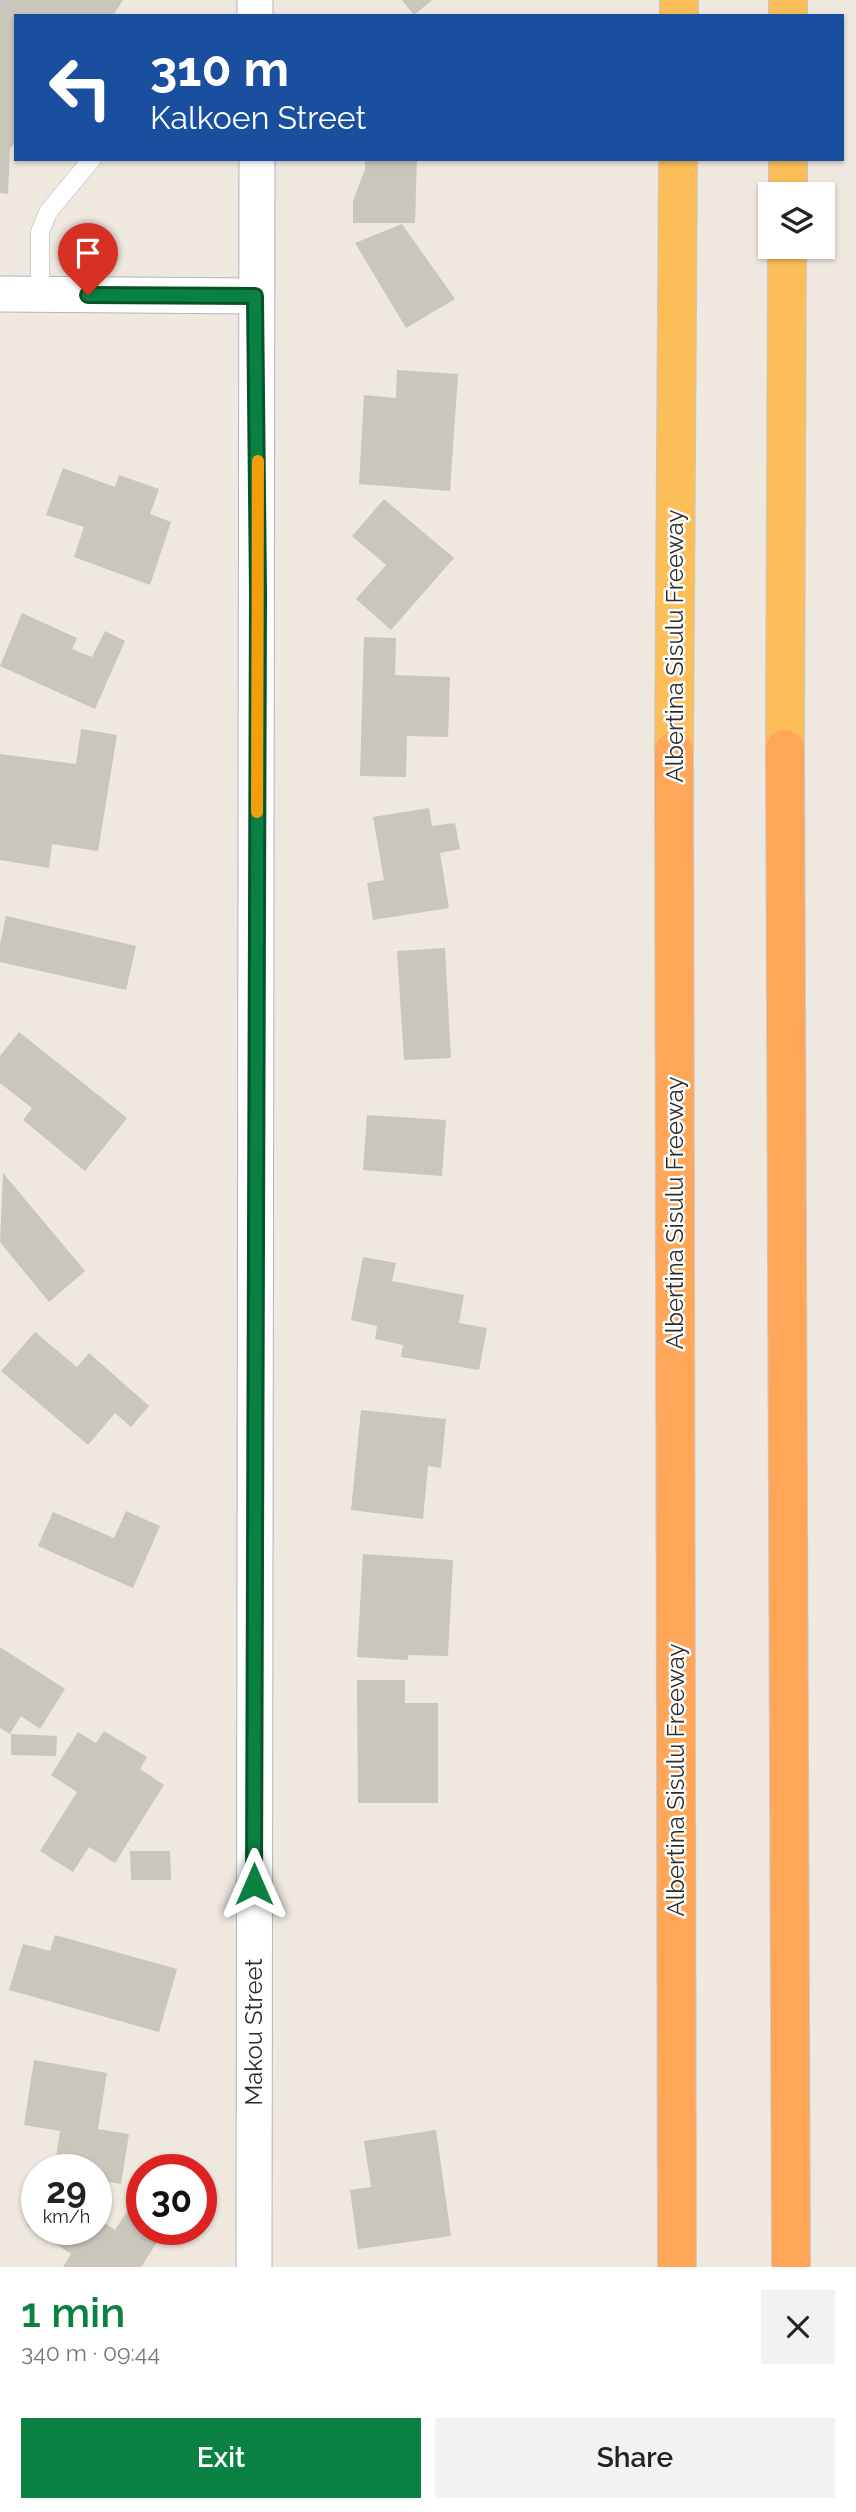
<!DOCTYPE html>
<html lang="en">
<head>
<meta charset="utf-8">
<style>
	body { margin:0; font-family:Raleway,sans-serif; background:#f2f2f2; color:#222; height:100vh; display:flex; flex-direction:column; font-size:26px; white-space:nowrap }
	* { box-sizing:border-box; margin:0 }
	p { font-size:23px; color:#767676 }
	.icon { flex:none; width:38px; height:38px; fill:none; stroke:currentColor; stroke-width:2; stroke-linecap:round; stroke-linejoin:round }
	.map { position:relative; height:2267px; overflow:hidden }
	.drawer { display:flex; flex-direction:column; background:#fff; flex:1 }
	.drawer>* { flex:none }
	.hud { position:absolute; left:14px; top:14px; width:830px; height:147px; border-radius:0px; box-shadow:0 2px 5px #0004; background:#1a4fa0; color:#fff; overflow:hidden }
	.fabs { position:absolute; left:758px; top:182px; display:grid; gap:14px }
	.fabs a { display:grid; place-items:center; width:77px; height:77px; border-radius:0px; background:#fff; box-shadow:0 2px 5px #0004; font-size:35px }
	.speed { position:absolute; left:21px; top:2154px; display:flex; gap:14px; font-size:35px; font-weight:700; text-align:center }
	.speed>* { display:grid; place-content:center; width:91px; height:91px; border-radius:50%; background:#fff; box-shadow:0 2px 5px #0004; line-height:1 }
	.speed small { font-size:18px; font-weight:400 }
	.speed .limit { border:10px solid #d22; background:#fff; color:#111 }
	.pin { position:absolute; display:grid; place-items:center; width:60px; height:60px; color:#fff; margin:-72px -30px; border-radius:50% 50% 50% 0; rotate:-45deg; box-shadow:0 0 7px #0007 }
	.pin .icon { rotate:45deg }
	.me { position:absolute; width:77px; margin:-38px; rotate:0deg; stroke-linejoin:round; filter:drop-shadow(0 0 5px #0008) }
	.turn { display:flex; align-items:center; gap:24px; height:147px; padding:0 21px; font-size:32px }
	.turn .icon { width:91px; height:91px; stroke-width:2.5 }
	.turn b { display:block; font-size:49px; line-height:60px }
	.round { display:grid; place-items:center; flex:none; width:74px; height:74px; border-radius:0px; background:#f2f2f2 }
	.headline { display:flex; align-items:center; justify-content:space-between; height:119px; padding:0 21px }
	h1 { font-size:42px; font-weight:600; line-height:52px; color:#0b8043 }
	.cta { display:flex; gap:14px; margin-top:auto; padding:14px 21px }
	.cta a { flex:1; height:80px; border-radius:0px; background:#0b8043; color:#fff; font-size:28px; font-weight:600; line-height:80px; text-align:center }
	.cta a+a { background:#f2f2f2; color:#222 }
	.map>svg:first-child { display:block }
	.building { fill:#c9c6bc }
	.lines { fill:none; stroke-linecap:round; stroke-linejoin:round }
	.service-casing { stroke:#b2b4c0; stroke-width:19 }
	.minor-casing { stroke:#b2b4c0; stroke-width:37 }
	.trunk-casing { stroke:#c8c8c8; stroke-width:40 }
	.motorway-casing { stroke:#c8c8c8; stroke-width:40 }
	.service { stroke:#fff; stroke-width:18 }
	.minor { stroke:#fff; stroke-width:35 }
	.trunk { stroke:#fbbe59; stroke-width:38 }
	.motorway { stroke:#ffa658; stroke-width:38 }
	.route-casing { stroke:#07532c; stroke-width:18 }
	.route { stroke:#0b8043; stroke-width:12 }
	.slow { stroke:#f59e0b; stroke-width:12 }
	.labels { text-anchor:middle; stroke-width:5; stroke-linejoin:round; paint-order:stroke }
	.street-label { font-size:24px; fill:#2c2c2c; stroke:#fff }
</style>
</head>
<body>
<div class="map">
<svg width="856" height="2267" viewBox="0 0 856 2267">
	<rect width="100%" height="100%" fill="#eee8de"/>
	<path class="building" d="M 0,0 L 123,0 L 113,16 L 16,16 L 16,141 L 10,149 L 8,194 L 0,193 Z
		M 402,0 L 432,0 L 414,15 Z
		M 365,159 L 417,159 L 415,223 L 353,223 L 353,201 L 365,169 Z
		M 402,224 L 455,299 L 406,328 L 355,243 Z
		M 397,370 L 458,374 L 450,491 L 359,484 L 364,395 L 396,398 Z
		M 63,468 L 115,487 L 119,475 L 159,489 L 150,514 L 171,522 L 150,585 L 74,557 L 84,527 L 46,515 Z
		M 384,499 L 454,558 L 391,630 L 356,599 L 386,565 L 352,536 Z
		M 22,613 L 77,638 L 72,649 L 92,657 L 105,631 L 125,641 L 95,709 L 0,666 Z
		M 364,637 L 396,638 L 395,675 L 450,677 L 448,737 L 407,736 L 406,777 L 360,776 Z
		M 81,729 L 117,735 L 98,851 L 52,844 L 49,868 L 0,860 L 0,754 L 76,764 Z
		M 429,808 L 432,826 L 455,823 L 460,849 L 440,853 L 449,908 L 373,920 L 367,883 L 384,880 L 373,817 Z
		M 6,916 L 136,946 L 126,990 L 0,962 L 0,944 Z
		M 445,948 L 451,1058 L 404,1060 L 397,951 Z
		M 19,1032 L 127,1118 L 85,1171 L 23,1120 L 32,1108 L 0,1083 L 0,1056 Z
		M 367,1115 L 446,1120 L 442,1176 L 363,1170 Z
		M 3,1173 L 85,1271 L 49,1302 L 0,1242 Z
		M 363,1257 L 396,1263 L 392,1281 L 464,1295 L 459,1323 L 487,1328 L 479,1370 L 401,1357 L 403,1345 L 375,1339 L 377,1326 L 351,1320 Z
		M 35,1332 L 77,1367 L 89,1353 L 149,1406 L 131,1427 L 115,1413 L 88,1445 L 1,1371 Z
		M 361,1410 L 446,1419 L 441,1468 L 428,1466 L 423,1519 L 351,1510 Z
		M 126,1511 L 160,1526 L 133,1588 L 38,1546 L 53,1512 L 114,1538 Z
		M 363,1554 L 453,1560 L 448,1656 L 408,1655 L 408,1660 L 357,1657 Z
		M 0,1647 L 65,1689 L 40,1729 L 21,1716 L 10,1734 L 0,1728 Z
		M 357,1680 L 405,1680 L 405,1703 L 438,1703 L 438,1803 L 358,1803 Z
		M 104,1731 L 147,1757 L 140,1769 L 164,1785 L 115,1863 L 89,1847 L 73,1872 L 40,1851 L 77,1792 L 51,1775 L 78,1732 L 96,1743 Z
		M 11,1734 L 57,1736 L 56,1756 L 11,1755 Z
		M 130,1851 L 170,1851 L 171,1880 L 131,1880 Z
		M 55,1935 L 177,1969 L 159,2032 L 9,1990 L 23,1944 L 50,1951 Z
		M 34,2060 L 107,2073 L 98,2129 L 129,2134 L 121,2184 L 96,2180 L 96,2170 L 54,2170 L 60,2131 L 24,2125 Z
		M 436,2130 L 451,2236 L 358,2249 L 350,2190 L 371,2187 L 364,2141 Z
		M 133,2202 L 142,2207 L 142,2230 L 165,2230 L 141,2267 L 63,2267 L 71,2254 L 27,2225 L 37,2209 L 37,2230 L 96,2230 L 96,2217 L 115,2230 Z"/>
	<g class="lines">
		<g class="service-casing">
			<path id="service" d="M 40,294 L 40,232 L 48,212 L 92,159"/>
		</g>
		<g class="minor-casing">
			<path id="minor" d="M 255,16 L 255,0
				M 0,294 L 255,296
				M 254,2267 L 257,159"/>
		</g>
		<g class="trunk-casing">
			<path id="trunk" d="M 679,16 L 679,0
				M 788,16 L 788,0
				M 788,194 L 788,159
				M 785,749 L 787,247
				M 674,751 L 678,159"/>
		</g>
		<g class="motorway-casing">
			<path id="motorway" d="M 785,749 L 791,2267
				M 674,751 L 677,2267"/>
		</g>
		<use href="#service" class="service"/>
		<use href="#minor" class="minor"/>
		<use href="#trunk" class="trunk"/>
		<use href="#motorway" class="motorway"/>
	</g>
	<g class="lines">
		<g class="route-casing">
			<path id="route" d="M 88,295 L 255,296 L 258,592 L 254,1884"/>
		</g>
		<use href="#route" class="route"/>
		<path class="slow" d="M 257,812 L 258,461"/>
	</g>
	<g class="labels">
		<g class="street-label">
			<text transform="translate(675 646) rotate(-90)" y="8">Albertina Sisulu Freeway</text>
			<text transform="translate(675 1213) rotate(-90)" y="8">Albertina Sisulu Freeway</text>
			<text transform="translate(676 1780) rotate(-90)" y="8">Albertina Sisulu Freeway</text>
			<text transform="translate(254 2032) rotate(-90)" y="8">Makou Street</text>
		</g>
	</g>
</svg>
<div class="fabs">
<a><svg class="icon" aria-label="layers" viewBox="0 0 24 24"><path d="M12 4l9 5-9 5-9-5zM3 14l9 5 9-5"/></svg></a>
</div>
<div class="speed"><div>29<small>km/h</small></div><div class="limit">30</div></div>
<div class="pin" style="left:88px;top:295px;background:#d93025"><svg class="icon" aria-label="arrive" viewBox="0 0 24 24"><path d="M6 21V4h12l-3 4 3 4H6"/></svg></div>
<svg class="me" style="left:254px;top:1884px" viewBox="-20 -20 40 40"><path d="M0-17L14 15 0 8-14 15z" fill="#0b8043" stroke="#fff" stroke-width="4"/></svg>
<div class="hud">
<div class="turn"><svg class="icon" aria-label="left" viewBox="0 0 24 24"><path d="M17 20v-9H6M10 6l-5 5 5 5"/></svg><div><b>310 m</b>Kalkoen Street</div></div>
</div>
</div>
<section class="drawer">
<div class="headline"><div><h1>1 min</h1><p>340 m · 09:44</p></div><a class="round"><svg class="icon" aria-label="close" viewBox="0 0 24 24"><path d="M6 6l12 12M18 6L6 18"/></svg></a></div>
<div class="cta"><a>Exit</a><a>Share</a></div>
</section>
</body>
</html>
